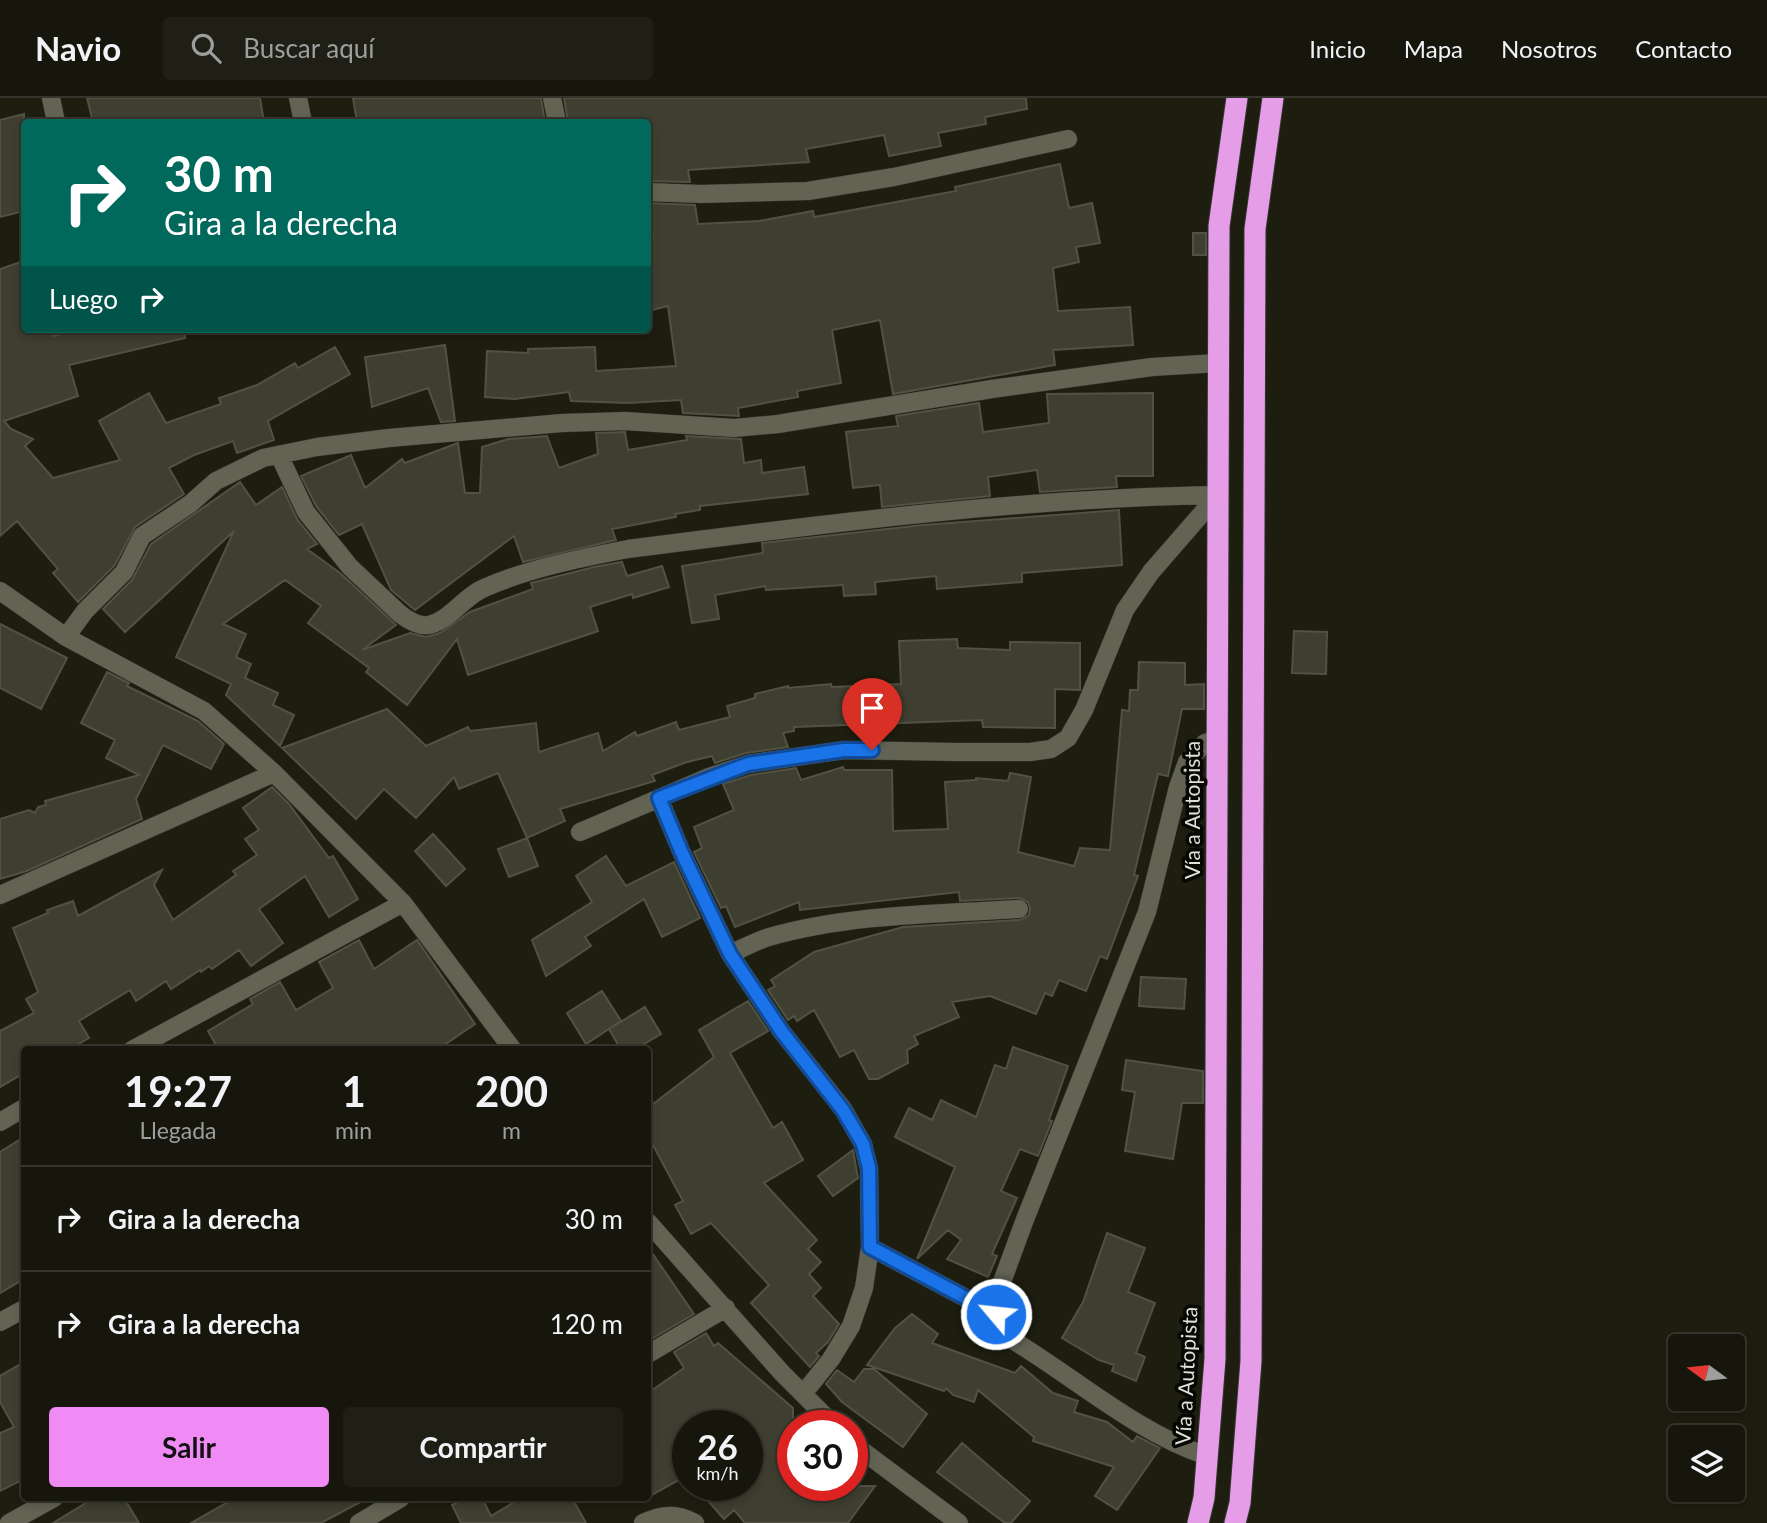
<!DOCTYPE html>
<html lang="es">
<head>
<meta charset="utf-8">
<style>
	body { margin:0; font-family:Lato,sans-serif; background:#1f1f15; color:#f1f3f6; height:100vh; display:flex; flex-direction:column; font-size:26px; white-space:nowrap }
	* { box-sizing:border-box; margin:0 }
	p { font-size:23px; color:#9e9f9d }
	.icon { flex:none; width:38px; height:38px; fill:none; stroke:currentColor; stroke-width:2; stroke-linecap:round; stroke-linejoin:round }
	.map { position:relative; flex:1; overflow:hidden }
	.drawer { position:absolute; left:21px; top:948px; width:630px; height:455px; display:flex; flex-direction:column; background:#16160c; border-radius:7px; box-shadow:0 4px 10px #0003,0 0 0 2px #35352d }
	.drawer>* { flex:none }
	.guide { position:absolute; left:21px; top:21px; width:630px; height:214px; border-radius:7px; box-shadow:0 4px 10px #0003,0 0 0 2px #35352d; background:#00695c; color:#fff; overflow:hidden }
	.needle { width:46px; rotate:285deg }
	.fabs { position:absolute; left:1668px; top:1236px; display:grid; gap:14px }
	.fabs a { display:grid; place-items:center; width:77px; height:77px; border-radius:7px; background:#16160c; box-shadow:0 4px 10px #0003,0 0 0 2px #35352d; font-size:35px }
	.speed { position:absolute; left:672px; top:1312px; display:flex; gap:14px; font-size:35px; font-weight:700; text-align:center }
	.speed>* { display:grid; place-content:center; width:91px; height:91px; border-radius:50%; background:#16160c; box-shadow:0 4px 10px #0003,0 0 0 2px #35352d; line-height:1 }
	.speed small { font-size:18px; font-weight:400 }
	.speed .limit { border:10px solid #d22; background:#fff; color:#111 }
	.pin { position:absolute; display:grid; place-items:center; width:60px; height:60px; color:#fff; margin:-72px -30px; border-radius:50% 50% 50% 0; rotate:-45deg; box-shadow:0 0 7px #0007 }
	.pin .icon { rotate:45deg }
	.me { position:absolute; width:77px; margin:-38px; rotate:298deg; stroke-linejoin:round; filter:drop-shadow(0 0 5px #0008) }
	.turn { display:flex; align-items:center; gap:24px; height:147px; padding:0 28px; font-size:32px }
	.turn .icon { width:91px; height:91px; stroke-width:2.5 }
	.turn b { display:block; font-size:49px; line-height:60px }
	.then { display:flex; align-items:center; height:66px; padding:0 28px; background:#0003; gap:14px; font-size:26px }
	.eta { display:flex; justify-content:space-evenly; align-items:center; height:119px; text-align:center }
	.eta b { font-size:42px; font-weight:700; line-height:49px }
	.cta { display:flex; gap:14px; margin-top:auto; padding:14px 28px }
	.cta a { flex:1; height:80px; border-radius:7px; background:#f08bf6; color:#111; font-size:28px; font-weight:700; line-height:80px; text-align:center }
	.cta a+a { background:#1f1f15; color:#f1f3f6 }
	ul { padding:0; list-style:none }
	li { display:flex; align-items:center; gap:21px; height:105px; padding:0 28px; border-top:2px solid #35352d }
	li div { flex:1 }
	li b { display:block; font-size:26px }
	li em { font-style:normal }
	header { display:flex; align-items:center; gap:42px; box-sizing:border-box; height:98px; padding:0 35px; background:#16160c; border-bottom:2px solid #35352d }
	header strong { font-size:33px }
	nav { display:flex; gap:38px; margin-inline-start:auto; font-size:24px }
	.search { width:490px; height:63px; background:#1f1f15; display:flex; align-items:center; gap:18px; box-sizing:border-box; padding:0 24px; border-radius:7px; color:#9e9f9d; font-size:26px }
	.map>svg:first-child { display:block }
	.building { fill:#3e3f30; stroke:#525243; stroke-width:2 }
	.lines { fill:none; stroke-linecap:round; stroke-linejoin:round }
	.street-casing { stroke:#363730; stroke-width:19 }
	.highway-casing { stroke:#363730; stroke-width:23 }
	.street { stroke:#636354; stroke-width:18 }
	.highway { stroke:#e59de8; stroke-width:21 }
	.route-casing { stroke:#114b97; stroke-width:18 }
	.route { stroke:#1a73e8; stroke-width:12 }
	.labels { text-anchor:middle; stroke-width:7; stroke-linejoin:round; paint-order:stroke }
	.street-label { font-size:21px; fill:#dedfd6; stroke:#070703 }
</style>
</head>
<body>
<header>
<strong>Navio</strong>
<div class="search"><svg class="icon" aria-label="search" viewBox="0 0 24 24"><circle cx="10" cy="10" r="6"/><path d="M15 15l6 6"/></svg>Buscar aquí</div>
<nav><a>Inicio</a><a>Mapa</a><a>Nosotros</a><a>Contacto</a></nav>
</header>
<div class="map">
<svg width="1767" height="1425" viewBox="0 0 1767 1425">
	<rect width="100%" height="100%" fill="#1d1d10"/>
	<path class="building" d="M 87,0 L 260,0 L 264,24 L 93,24 Z
		M 353,0 L 541,0 L 545,24 L 357,24 Z
		M 564,0 L 1026,0 L 1027,11 L 985,19 L 986,26 L 938,35 L 941,48 L 889,58 L 884,37 L 806,51 L 809,64 L 688,72 L 690,84 L 648,83 L 648,24 L 568,24 Z
		M 24,16 L 24,113 L 0,119 L 0,22 Z
		M 1060,66 L 1069,110 L 1092,105 L 1100,145 L 1076,149 L 1079,164 L 1053,170 L 1058,213 L 1130,209 L 1133,247 L 1053,252 L 1055,267 L 893,296 L 880,222 L 832,232 L 841,285 L 797,293 L 798,299 L 738,310 L 739,318 L 683,315 L 681,302 L 628,305 L 571,303 L 569,294 L 515,301 L 485,299 L 487,253 L 528,255 L 528,251 L 595,249 L 596,273 L 676,268 L 668,208 L 648,213 L 648,141 L 653,140 L 648,105 L 695,107 L 698,126 L 759,123 L 813,113 L 814,119 L 956,93 L 955,89 Z
		M 1193,135 L 1206,135 L 1206,157 L 1193,157 Z
		M 24,163 L 24,231 L 51,231 L 53,238 L 82,231 L 184,231 L 185,240 L 69,267 L 78,298 L 4,323 L 11,331 L 33,341 L 25,348 L 53,380 L 120,362 L 99,323 L 149,295 L 166,325 L 221,306 L 219,300 L 257,287 L 295,265 L 298,270 L 335,249 L 350,276 L 268,323 L 274,342 L 237,355 L 233,343 L 194,357 L 169,370 L 184,396 L 135,429 L 115,467 L 78,504 L 53,475 L 58,471 L 17,423 L 0,438 L 0,171 Z
		M 445,247 L 455,323 L 441,324 L 428,290 L 372,309 L 365,259 Z
		M 1153,295 L 1153,378 L 1116,378 L 1117,389 L 1040,394 L 1037,372 L 988,379 L 990,398 L 882,409 L 880,387 L 853,390 L 846,334 L 898,328 L 896,318 L 979,305 L 983,334 L 1049,325 L 1047,296 Z
		M 625,334 L 628,352 L 687,342 L 686,338 L 741,341 L 744,365 L 761,362 L 762,375 L 804,369 L 808,396 L 700,408 L 700,412 L 675,416 L 676,419 L 612,431 L 616,442 L 523,464 L 514,438 L 415,512 L 391,492 L 362,426 L 339,437 L 316,408 L 301,378 L 351,357 L 365,390 L 402,361 L 405,365 L 458,345 L 465,395 L 480,395 L 482,349 L 508,341 L 547,338 L 559,370 L 598,356 L 596,335 Z
		M 240,384 L 256,407 L 282,389 L 297,421 L 317,446 L 307,451 L 340,475 L 396,527 L 362,552 L 410,535 L 426,539 L 440,535 L 470,514 L 533,491 L 531,485 L 594,469 L 622,464 L 627,478 L 662,468 L 669,489 L 633,500 L 632,496 L 590,509 L 598,533 L 468,577 L 457,541 L 407,607 L 366,574 L 369,570 L 308,525 L 321,508 L 285,482 L 223,526 L 246,536 L 236,559 L 251,566 L 245,580 L 278,595 L 273,607 L 294,617 L 280,648 L 226,597 L 231,586 L 176,559 L 234,433 L 125,534 L 103,511 L 132,482 L 151,446 Z
		M 1119,412 L 1122,467 L 1022,475 L 1022,484 L 937,491 L 936,478 L 875,484 L 876,496 L 844,498 L 843,487 L 766,492 L 765,488 L 715,497 L 719,521 L 692,525 L 682,468 L 763,455 L 762,445 L 923,427 Z
		M 0,526 L 67,560 L 41,611 L 0,590 Z
		M 1294,533 L 1327,534 L 1326,576 L 1292,575 Z
		M 957,541 L 958,550 L 1010,552 L 1010,544 L 1080,545 L 1080,592 L 1055,591 L 1055,630 L 983,629 L 982,622 L 794,629 L 794,633 L 783,635 L 788,649 L 746,655 L 715,665 L 712,658 L 687,664 L 652,677 L 655,683 L 560,711 L 565,723 L 527,740 L 498,675 L 459,691 L 454,679 L 416,720 L 384,691 L 356,721 L 282,650 L 387,611 L 426,648 L 468,629 L 470,633 L 536,625 L 539,654 L 598,635 L 603,653 L 635,634 L 637,638 L 676,624 L 679,632 L 730,619 L 727,608 L 755,600 L 755,596 L 788,588 L 788,590 L 831,586 L 832,589 L 901,586 L 899,543 Z
		M 1139,564 L 1185,565 L 1185,587 L 1204,586 L 1204,611 L 1182,611 L 1168,678 L 1158,676 L 1134,777 L 1138,778 L 1107,861 L 1100,858 L 1086,893 L 1059,882 L 1052,898 L 1045,895 L 1036,916 L 990,898 L 952,904 L 959,919 L 914,938 L 918,946 L 907,952 L 908,965 L 878,981 L 869,981 L 854,952 L 840,959 L 814,912 L 797,923 L 794,918 L 788,922 L 768,892 L 775,888 L 771,882 L 814,854 L 903,829 L 1020,822 L 1029,817 L 1030,810 L 1028,804 L 1019,800 L 960,803 L 959,794 L 800,812 L 799,804 L 735,829 L 726,808 L 721,810 L 694,754 L 702,750 L 694,729 L 734,712 L 723,686 L 751,677 L 796,670 L 801,682 L 843,669 L 844,672 L 892,672 L 893,733 L 948,731 L 945,684 L 976,682 L 976,680 L 1008,683 L 1010,675 L 1031,679 L 1018,754 L 1074,768 L 1080,750 L 1110,752 L 1122,612 L 1129,613 L 1130,592 L 1138,592 Z
		M 107,574 L 129,585 L 127,588 L 198,623 L 224,646 L 211,671 L 163,647 L 136,701 L 142,721 L 27,773 L 0,781 L 0,721 L 29,712 L 35,715 L 38,709 L 46,707 L 45,703 L 139,677 L 106,660 L 115,642 L 81,625 Z
		M 272,689 L 289,706 L 329,760 L 333,758 L 358,801 L 329,819 L 305,778 L 259,811 L 283,845 L 251,868 L 239,852 L 212,871 L 209,868 L 201,874 L 200,872 L 171,891 L 166,883 L 136,903 L 130,892 L 79,923 L 89,940 L 68,952 L 24,952 L 24,975 L 0,989 L 0,933 L 34,915 L 26,901 L 38,894 L 13,830 L 48,815 L 47,812 L 73,803 L 78,818 L 162,772 L 154,787 L 173,822 L 236,777 L 233,773 L 257,757 L 245,741 L 259,732 L 243,710 Z
		M 433,736 L 465,771 L 446,788 L 415,753 Z
		M 527,740 L 538,768 L 509,779 L 498,751 Z
		M 606,758 L 626,788 L 674,764 L 700,820 L 662,839 L 644,801 L 585,839 L 591,848 L 546,878 L 532,842 L 592,804 L 576,778 Z
		M 359,842 L 374,871 L 417,842 L 475,926 L 437,952 L 219,952 L 208,933 L 253,906 L 250,901 L 280,884 L 296,912 L 333,890 L 319,864 Z
		M 1141,879 L 1186,881 L 1184,911 L 1139,908 Z
		M 602,893 L 621,923 L 586,946 L 567,915 Z
		M 748,903 L 768,933 L 730,955 L 773,1030 L 782,1024 L 803,1062 L 764,1085 L 817,1142 L 808,1151 L 821,1164 L 809,1176 L 821,1190 L 813,1198 L 839,1226 L 828,1244 L 816,1255 L 819,1258 L 810,1269 L 751,1205 L 769,1187 L 711,1125 L 691,1136 L 675,1107 L 683,1103 L 648,1038 L 648,1010 L 714,959 L 699,932 Z
		M 645,909 L 661,936 L 634,952 L 621,952 L 609,931 Z
		M 1013,949 L 1068,968 L 1049,1022 L 1052,1023 L 1038,1058 L 1020,1051 L 1001,1093 L 1017,1100 L 992,1156 L 997,1158 L 988,1179 L 947,1161 L 961,1142 L 948,1132 L 917,1161 L 955,1069 L 895,1039 L 909,1010 L 932,1022 L 941,1002 L 976,1019 L 995,967 L 1006,971 Z
		M 1126,962 L 1203,973 L 1203,1005 L 1182,1005 L 1173,1061 L 1125,1053 L 1135,994 L 1122,992 Z
		M 24,1039 L 24,1181 L 0,1195 L 0,1054 Z
		M 853,1052 L 858,1080 L 833,1098 L 818,1078 Z
		M 1107,1135 L 1145,1150 L 1128,1194 L 1155,1205 L 1136,1255 L 1145,1259 L 1136,1283 L 1112,1273 L 1114,1267 L 1099,1262 L 1062,1240 L 1083,1204 Z
		M 648,1149 L 694,1216 L 648,1243 Z
		M 912,1216 L 938,1236 L 932,1245 L 1015,1275 L 1021,1268 L 1053,1295 L 1078,1303 L 1074,1314 L 1107,1324 L 1133,1344 L 1137,1338 L 1160,1350 L 1117,1412 L 1095,1398 L 1114,1369 L 1033,1343 L 1034,1339 L 978,1292 L 974,1304 L 953,1297 L 946,1290 L 944,1293 L 867,1267 L 895,1230 Z
		M 706,1235 L 714,1248 L 718,1245 L 793,1310 L 793,1388 L 875,1388 L 848,1425 L 745,1425 L 734,1412 L 724,1421 L 695,1388 L 747,1388 L 747,1328 L 688,1328 L 688,1377 L 648,1399 L 648,1295 L 684,1270 L 674,1254 Z
		M 24,1264 L 24,1381 L 0,1393 L 0,1335 L 14,1329 L 0,1304 L 0,1278 Z
		M 864,1271 L 874,1271 L 927,1316 L 903,1349 L 842,1304 L 826,1286 L 837,1272 L 854,1284 Z
		M 962,1345 L 1030,1403 L 1011,1425 L 1005,1425 L 937,1374 Z
		M 94,1400 L 124,1400 L 139,1425 L 53,1425 Z
		M 235,1400 L 368,1400 L 321,1425 L 191,1425 Z
		M 466,1400 L 482,1400 L 491,1418 L 521,1400 L 572,1400 L 586,1425 L 461,1425 L 452,1407 Z"/>
	<g class="lines">
		<g class="street-casing">
			<path id="street" d="M 51,0 L 56,24
				M 298,0 L 303,24
				M 552,0 L 557,24
				M 648,94 L 701,96 L 808,93 L 894,79 L 1068,41
				M 279,357 L 306,414 L 350,469 L 400,516 C 408,522 419,529 429,527 C 450,522 463,500 482,491 C 526,471 581,460 628,451 C 823,426 1021,400 1218,397
				M 0,493 L 66,539 L 204,613 L 274,675 L 403,805 L 513,952
				M 66,539 L 85,513 L 124,474 L 142,438 L 190,406 L 216,383 L 263,360 L 317,349 L 389,340 L 562,325 L 625,323 L 734,330 L 778,326 L 992,291 L 1152,269 L 1218,265
				M 659,700 L 681,753 L 730,856 L 782,934 L 843,1011 L 863,1046 L 869,1071 L 870,1149 L 864,1190 L 851,1228 L 831,1261 L 803,1296
				M 580,734 L 709,679 L 748,666 L 844,652 L 956,654 L 1030,654 L 1051,651 L 1068,640 L 1084,612 L 1125,512 L 1151,474 L 1218,397
				M 0,797 L 274,675
				M 730,856 C 743,850 756,843 769,839 C 850,816 936,816 1019,811
				M 132,952 L 403,805
				M 0,1024 L 24,1010
				M 648,1124 L 782,1275 L 835,1328
				M 870,1149 L 996,1216
				M 0,1224 L 24,1211
				M 648,1256 L 726,1210
				M 852,1345 L 959,1425
				M 1207,1358 C 1136,1334 1078,1282 1014,1243 L 999,1227 L 995,1203 L 1024,1124 L 1147,814 L 1178,689 L 1187,664 L 1205,645 L 1217,641
				M 9,1425 L 54,1400
				M 359,1425 L 401,1400
				M 643,1425 C 662,1416 676,1415 695,1425"/>
		</g>
		<g class="highway-casing">
			<path id="highway" d="M 1198,1425 L 1204,1400 L 1215,1261 L 1219,128 L 1237,0
				M 1235,1425 L 1240,1405 L 1251,1263 L 1255,131 L 1273,0"/>
		</g>
		<use href="#street" class="street"/>
		<use href="#highway" class="highway"/>
	</g>
	<g class="lines">
		<g class="route-casing">
			<path id="route" d="M 872,652 L 844,652 L 748,666 L 659,700 L 681,753 L 730,856 L 782,934 L 843,1012 L 863,1046 L 869,1070 L 870,1149 L 996,1216"/>
		</g>
		<use href="#route" class="route"/>
	</g>
	<g class="labels">
		<g class="street-label">
			<text transform="translate(1193 712) rotate(-90)" y="7">Vía a Autopista</text>
			<text transform="translate(1187 1278) rotate(-87)" y="7">Vía a Autopista</text>
		</g>
	</g>
</svg>
<div class="fabs">
<a><svg class="needle" viewBox="-14 -14 28 28"><path d="M0-13l5 13h-10z" fill="#e53935"/><path d="M0 13l5-13h-10z" fill="#9e9f9d"/></svg></a>
<a><svg class="icon" aria-label="layers" viewBox="0 0 24 24"><path d="M12 4l9 5-9 5-9-5zM3 14l9 5 9-5"/></svg></a>
</div>
<div class="speed"><div>26<small>km/h</small></div><div class="limit">30</div></div>
<div class="pin" style="left:872px;top:652px;background:#d93025"><svg class="icon" aria-label="arrive" viewBox="0 0 24 24"><path d="M6 21V4h12l-3 4 3 4H6"/></svg></div>
<svg class="me" style="left:996px;top:1216px" viewBox="-20 -20 40 40"><circle r="17" fill="#1a73e8" stroke="#fff" stroke-width="3"/><path d="M0-11L8 9 0 5-8 9z" fill="#fff"/></svg>
<div class="guide">
<div class="turn"><svg class="icon" aria-label="right" viewBox="0 0 24 24"><path d="M7 20v-9h11M14 6l5 5-5 5"/></svg><div><b>30 m</b>Gira a la derecha</div></div>
<div class="then">Luego<svg class="icon" aria-label="right" viewBox="0 0 24 24"><path d="M7 20v-9h11M14 6l5 5-5 5"/></svg></div>
</div>
<section class="drawer">
<div class="eta">
<div><b>19:27</b><p>Llegada</p></div>
<div><b>1</b><p>min</p></div>
<div><b>200</b><p>m</p></div>
</div>
<ul>
<li><svg class="icon" aria-label="right" viewBox="0 0 24 24"><path d="M7 20v-9h11M14 6l5 5-5 5"/></svg><div><b>Gira a la derecha</b></div><em>30 m</em></li>
<li><svg class="icon" aria-label="right" viewBox="0 0 24 24"><path d="M7 20v-9h11M14 6l5 5-5 5"/></svg><div><b>Gira a la derecha</b></div><em>120 m</em></li>
</ul>
<div class="cta"><a>Salir</a><a>Compartir</a></div>
</section>
</div>
</body>
</html>
